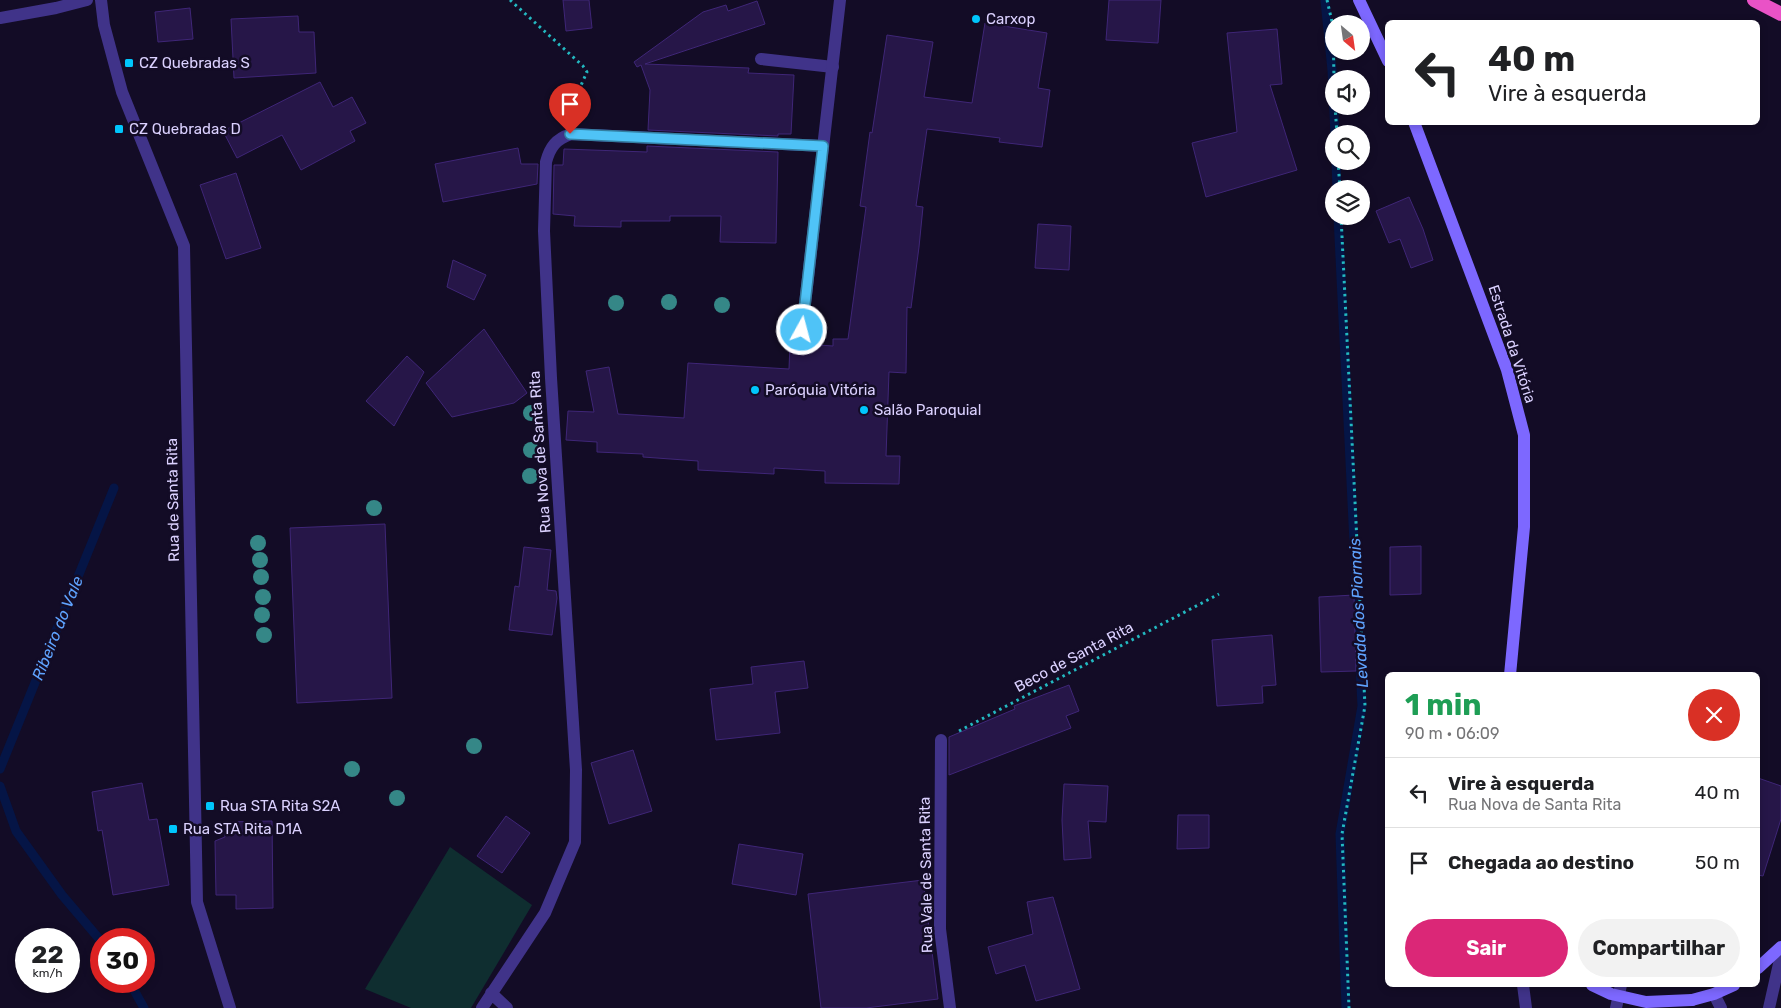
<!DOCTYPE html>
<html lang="pt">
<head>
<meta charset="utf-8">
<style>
	body { margin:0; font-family:Rubik,sans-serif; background:#f2f2f2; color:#202124; height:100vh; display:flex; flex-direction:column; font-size:19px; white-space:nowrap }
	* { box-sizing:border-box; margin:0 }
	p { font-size:16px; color:#757577 }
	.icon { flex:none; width:28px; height:28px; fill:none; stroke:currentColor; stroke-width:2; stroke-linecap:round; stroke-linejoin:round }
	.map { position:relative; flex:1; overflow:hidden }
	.sheet { position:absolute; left:1385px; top:672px; width:375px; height:315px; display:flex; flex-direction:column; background:#fff; border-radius:8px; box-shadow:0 2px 8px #0003 }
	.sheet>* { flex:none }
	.guide { position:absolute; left:1385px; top:20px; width:375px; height:105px; border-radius:8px; box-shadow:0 2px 8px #0003; background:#fff; color:#202124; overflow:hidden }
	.needle { width:32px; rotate:151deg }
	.fabs { position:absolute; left:1325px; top:15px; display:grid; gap:10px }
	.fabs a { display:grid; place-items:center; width:45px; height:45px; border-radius:50%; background:#fff; box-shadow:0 2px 8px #0003; font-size:25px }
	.speed { position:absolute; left:15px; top:928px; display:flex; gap:10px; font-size:25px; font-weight:700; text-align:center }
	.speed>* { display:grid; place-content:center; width:65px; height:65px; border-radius:50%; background:#fff; box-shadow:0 2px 8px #0003; line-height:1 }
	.speed small { font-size:12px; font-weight:400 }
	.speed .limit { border:8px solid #d22; background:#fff; color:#111 }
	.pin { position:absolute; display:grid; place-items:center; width:42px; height:42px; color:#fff; margin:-51px -21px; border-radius:50% 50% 50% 0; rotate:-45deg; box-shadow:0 0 5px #0007 }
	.pin .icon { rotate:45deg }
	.me { position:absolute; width:55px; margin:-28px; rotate:7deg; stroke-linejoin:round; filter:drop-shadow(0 0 4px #0008) }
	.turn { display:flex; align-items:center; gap:18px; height:105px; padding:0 20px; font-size:22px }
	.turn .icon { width:65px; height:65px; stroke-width:2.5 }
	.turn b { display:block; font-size:35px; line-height:42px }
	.round { display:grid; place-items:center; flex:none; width:52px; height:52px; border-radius:26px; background:#f2f2f2 }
	.head { display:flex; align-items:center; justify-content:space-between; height:85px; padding:0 20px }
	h1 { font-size:30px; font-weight:700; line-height:38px; color:#1e9e55 }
	.primary-button { display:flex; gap:10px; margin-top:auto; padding:10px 20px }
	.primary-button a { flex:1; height:58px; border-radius:30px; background:#db2777; color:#fff; font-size:20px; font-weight:700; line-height:58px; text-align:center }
	.primary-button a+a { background:#f2f2f2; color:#202124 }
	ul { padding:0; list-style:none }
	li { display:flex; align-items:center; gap:15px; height:70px; padding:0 20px; border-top:1px solid #e0e0e0 }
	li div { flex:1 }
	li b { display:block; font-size:19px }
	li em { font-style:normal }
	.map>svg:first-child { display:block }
	.green { fill:#0f2e30 }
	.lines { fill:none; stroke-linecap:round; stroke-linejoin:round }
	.stream { stroke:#051546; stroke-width:9 }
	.building { fill:#261648; stroke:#3f2677 }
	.path { stroke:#23b9c1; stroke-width:3; stroke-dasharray:2.5 4; stroke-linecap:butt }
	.service { stroke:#403389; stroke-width:12 }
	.minor { stroke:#403389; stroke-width:12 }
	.tertiary { stroke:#403389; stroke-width:12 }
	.secondary { stroke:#7d68ff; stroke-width:12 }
	.trunk { stroke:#e952c6; stroke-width:14 }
	.secondary-bridge { stroke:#7d68ff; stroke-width:12 }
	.tree { fill:#358787 }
	.route-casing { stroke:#337fa1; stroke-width:12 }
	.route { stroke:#4fc3f7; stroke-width:9 }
	.poi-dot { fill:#00c6fc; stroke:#130c26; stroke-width:2 }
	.labels { text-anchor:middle; stroke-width:5; stroke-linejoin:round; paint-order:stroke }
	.poi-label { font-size:15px; fill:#dbd1ff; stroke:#130c26; text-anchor:start }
	.street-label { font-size:15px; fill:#dbd1ff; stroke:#130c26 }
	.water-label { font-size:16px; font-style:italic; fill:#5fa3ff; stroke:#130c26 }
</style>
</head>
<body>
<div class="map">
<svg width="1781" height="1008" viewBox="0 0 1781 1008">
	<rect width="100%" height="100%" fill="#130c26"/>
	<path class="green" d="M 450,847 L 532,905 L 471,1008 L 411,1008 L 365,989 Z"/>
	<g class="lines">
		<path class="stream" d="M 1325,1 L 1332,70 L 1335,134
			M 1336,161 L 1337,189
			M 1338,216 L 1362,706 L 1340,834 L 1346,1008
			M 0,769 L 114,488
			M 0,786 L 16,831 L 62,895 L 101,941
			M 129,981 L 144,1008"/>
	</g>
	<path class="building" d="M 563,0 L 589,0 L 592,28 L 566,31 Z
		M 1109,0 L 1161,0 L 1158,43 L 1106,40 Z
		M 757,1 L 765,24 L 645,64 L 749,68 L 748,73 L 794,75 L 791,134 L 778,134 L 778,136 L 648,130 L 650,90 L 641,65 L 637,67 L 634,62 L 703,12 L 726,5 L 728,11 Z
		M 190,8 L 193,39 L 158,42 L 155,12 Z
		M 298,16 L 299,32 L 314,32 L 316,73 L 234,78 L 231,19 Z
		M 985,23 L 1047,33 L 1038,88 L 1050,90 L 1042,147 L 999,142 L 1000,138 L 927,129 L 916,206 L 923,207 L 919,247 L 911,308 L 907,307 L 906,373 L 889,372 L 886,456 L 900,456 L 899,484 L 825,483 L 825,471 L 774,468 L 774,474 L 698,470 L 698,461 L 643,457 L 643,454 L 597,452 L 597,442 L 566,440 L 568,411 L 594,412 L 586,371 L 609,367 L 618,414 L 684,418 L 688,363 L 789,369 L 790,343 L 833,346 L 833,339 L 848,339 L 866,207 L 860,206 L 870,132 L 872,133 L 887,35 L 933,42 L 924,97 L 972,103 Z
		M 1277,29 L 1282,84 L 1270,85 L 1297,170 L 1206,197 L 1192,143 L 1237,132 L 1227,33 Z
		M 320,82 L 333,107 L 352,97 L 366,123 L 350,131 L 355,141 L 301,170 L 282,135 L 237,158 L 223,131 Z
		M 647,146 L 778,152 L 776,243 L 720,242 L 721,216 L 670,216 L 670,221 L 621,221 L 621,227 L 574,226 L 575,216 L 553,214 L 554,165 L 563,165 L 564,149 L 647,152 Z
		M 518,148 L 521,164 L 538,164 L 537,184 L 443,202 L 435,164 Z
		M 236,173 L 261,248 L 226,259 L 200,185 Z
		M 1409,197 L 1423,229 L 1433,260 L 1411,268 L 1400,239 L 1389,243 L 1376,211 Z
		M 1038,224 L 1071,226 L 1069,270 L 1035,268 Z
		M 453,260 L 486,275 L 474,300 L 447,287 Z
		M 484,329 L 527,393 L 514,403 L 452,417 L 426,383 Z
		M 407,356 L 424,372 L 394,426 L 366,401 Z
		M 385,524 L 392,698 L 297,703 L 290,528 Z
		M 1421,546 L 1421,594 L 1390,595 L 1390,547 Z
		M 524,547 L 551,550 L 547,590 L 556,591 L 557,598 L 552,635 L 509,630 L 515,586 L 519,587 Z
		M 1354,595 L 1356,671 L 1321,672 L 1319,597 Z
		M 1272,635 L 1276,685 L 1262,686 L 1263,703 L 1217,706 L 1212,640 Z
		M 804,661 L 808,688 L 775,692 L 780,733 L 716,740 L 710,689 L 753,684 L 751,667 Z
		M 1069,685 L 1079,711 L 1066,716 L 1071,728 L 949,775 L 949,737 L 1015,709 L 1014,706 Z
		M 633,750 L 652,811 L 609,824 L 591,763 Z
		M 1758,778 L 1781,786 L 1781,819 L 1763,876 L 1758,875 Z
		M 142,783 L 149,820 L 157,819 L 169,885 L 113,895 L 102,830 L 98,831 L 92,792 Z
		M 1064,784 L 1108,786 L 1106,822 L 1088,821 L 1091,858 L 1064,860 L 1062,820 Z
		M 1178,815 L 1209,815 L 1209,848 L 1177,849 Z
		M 506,816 L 530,833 L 502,873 L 477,856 Z
		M 272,821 L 273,908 L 236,909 L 236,895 L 216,895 L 215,841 L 225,837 L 225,822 Z
		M 739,844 L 803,854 L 796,895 L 732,884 Z
		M 923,880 L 938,999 L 866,1008 L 821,1008 L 808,894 Z
		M 1053,897 L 1080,989 L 1036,1001 L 1025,965 L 996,974 L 988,947 L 1033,934 L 1027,902 Z"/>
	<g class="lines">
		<path class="path" d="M 510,0 L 583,66 L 587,72 L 569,112
			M 1327,0 L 1333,26 L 1334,79
			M 1335,106 L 1337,134
			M 1338,161 L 1340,189
			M 1341,216 L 1365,706 L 1342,834 L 1349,1008
			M 959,731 L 1219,594"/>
		<path class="service" d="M 761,59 L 833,67
			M 1616,1008 L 1621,985"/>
		<path class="minor" d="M 802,330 L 840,0
			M 941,740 L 940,929 L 950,1008
			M 491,993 L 507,1008
			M 482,1008 L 545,913 L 575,842 L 576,770 L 551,378 L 544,231 L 546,162 C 550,147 556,139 571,134 L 823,146"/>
		<path class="tertiary" d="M 101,0 L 104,25 L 122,92 L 184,246 L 197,902 L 230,1008
			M 0,18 L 56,8 L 87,0
			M 1523,985 L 1526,1008
			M 1714,994 L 1721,1008
			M 1769,1008 L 1781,955"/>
		<path class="secondary" d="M 1359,0 L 1388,61
			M 1414,122 L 1507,370 L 1524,435 L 1524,527 L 1510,675
			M 1758,968 L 1781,947
			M 1692,1000 L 1714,994 L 1734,985"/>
		<path class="trunk" d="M 1754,0 L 1781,14"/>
		<path class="secondary-bridge" d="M 1592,985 L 1611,994 L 1646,1002 L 1692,1000"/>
	</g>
	<g class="tree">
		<circle cx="669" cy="302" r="8"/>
		<circle cx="616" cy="303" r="8"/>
		<circle cx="722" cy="305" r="8"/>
		<circle cx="531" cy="413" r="8"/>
		<circle cx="531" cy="450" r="8"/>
		<circle cx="530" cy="476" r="8"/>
		<circle cx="374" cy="508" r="8"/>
		<circle cx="258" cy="543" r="8"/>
		<circle cx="260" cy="560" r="8"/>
		<circle cx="261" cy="577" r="8"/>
		<circle cx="263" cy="597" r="8"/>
		<circle cx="262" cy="615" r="8"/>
		<circle cx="264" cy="635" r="8"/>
		<circle cx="474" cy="746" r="8"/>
		<circle cx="352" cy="769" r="8"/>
		<circle cx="397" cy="798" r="8"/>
	</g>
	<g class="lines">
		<g class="route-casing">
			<path id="route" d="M 570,134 L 823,146 L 802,330"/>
		</g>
		<use href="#route" class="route"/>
	</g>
	<g class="poi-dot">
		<circle cx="976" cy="19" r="5"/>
		<rect x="124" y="58" width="10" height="10" rx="2.5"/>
		<rect x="114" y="124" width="10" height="10" rx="2.5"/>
		<circle cx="755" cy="390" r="5"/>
		<circle cx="864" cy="410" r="5"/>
		<rect x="205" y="801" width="10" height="10" rx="2.5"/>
		<rect x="168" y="824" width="10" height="10" rx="2.5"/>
	</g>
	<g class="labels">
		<g class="poi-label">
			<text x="986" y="24">Carxop</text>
			<text x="139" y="68">CZ Quebradas S</text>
			<text x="129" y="134">CZ Quebradas D</text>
			<text x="765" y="395">Paróquia Vitória</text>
			<text x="874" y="415">Salão Paroquial</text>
			<text x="220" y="811">Rua STA Rita S2A</text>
			<text x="183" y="834">Rua STA Rita D1A</text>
		</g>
		<g class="street-label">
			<text transform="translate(1512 344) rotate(72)" y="5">Estrada da Vitória</text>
			<text transform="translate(540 452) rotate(-94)" y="5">Rua Nova de Santa Rita</text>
			<text transform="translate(173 500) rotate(-91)" y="5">Rua de Santa Rita</text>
			<text transform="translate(1074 657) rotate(-28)" y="5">Beco de Santa Rita</text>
			<text transform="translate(926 875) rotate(-91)" y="5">Rua Vale de Santa Rita</text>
		</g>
		<g class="water-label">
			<text transform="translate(1358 613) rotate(-93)" y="6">Levada dos Piornais</text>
			<text transform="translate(57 628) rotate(-68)" y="6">Ribeiro do Vale</text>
		</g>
	</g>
</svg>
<div class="fabs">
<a><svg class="needle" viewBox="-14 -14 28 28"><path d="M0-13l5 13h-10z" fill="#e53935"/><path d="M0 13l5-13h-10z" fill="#757577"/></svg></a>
<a><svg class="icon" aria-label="sound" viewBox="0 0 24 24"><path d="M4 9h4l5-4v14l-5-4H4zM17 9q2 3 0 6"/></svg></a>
<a><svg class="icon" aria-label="search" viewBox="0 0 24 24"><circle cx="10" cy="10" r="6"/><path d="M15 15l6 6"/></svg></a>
<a><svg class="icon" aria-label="layers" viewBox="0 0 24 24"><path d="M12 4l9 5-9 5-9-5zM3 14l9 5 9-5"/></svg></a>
</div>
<div class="speed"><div>22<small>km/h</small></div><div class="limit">30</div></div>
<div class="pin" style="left:570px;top:134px;background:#d93025"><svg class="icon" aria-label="arrive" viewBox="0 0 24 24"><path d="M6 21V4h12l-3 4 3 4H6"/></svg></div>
<svg class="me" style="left:802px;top:330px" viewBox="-20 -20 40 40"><circle r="17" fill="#4fc3f7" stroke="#fff" stroke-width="3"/><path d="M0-11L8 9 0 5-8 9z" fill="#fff"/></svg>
<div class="guide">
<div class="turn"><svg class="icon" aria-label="left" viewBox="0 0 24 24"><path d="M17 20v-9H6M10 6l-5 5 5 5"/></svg><div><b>40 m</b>Vire à esquerda</div></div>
</div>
<section class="sheet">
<div class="head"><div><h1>1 min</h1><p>90 m · 06:09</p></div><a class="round" style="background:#d93025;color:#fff"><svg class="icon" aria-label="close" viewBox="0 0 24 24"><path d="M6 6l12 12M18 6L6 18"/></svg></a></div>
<ul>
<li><svg class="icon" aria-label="left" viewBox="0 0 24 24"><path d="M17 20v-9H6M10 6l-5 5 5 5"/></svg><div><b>Vire à esquerda</b><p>Rua Nova de Santa Rita</p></div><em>40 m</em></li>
<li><svg class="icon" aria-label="arrive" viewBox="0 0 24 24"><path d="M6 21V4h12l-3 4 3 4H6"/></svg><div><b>Chegada ao destino</b></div><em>50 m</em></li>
</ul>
<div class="primary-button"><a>Sair</a><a>Compartilhar</a></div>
</section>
</div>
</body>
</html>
